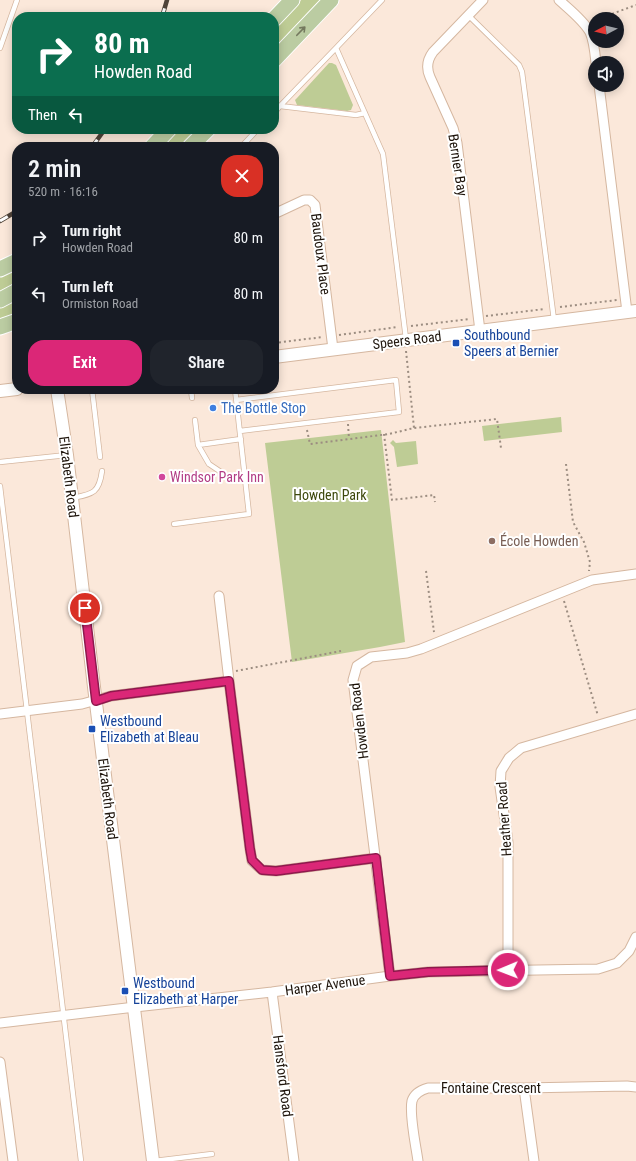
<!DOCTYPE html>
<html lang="en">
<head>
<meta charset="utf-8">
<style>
	body { margin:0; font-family:"Roboto Condensed",sans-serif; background:#20242c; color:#f1f3f6; height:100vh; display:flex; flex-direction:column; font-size:15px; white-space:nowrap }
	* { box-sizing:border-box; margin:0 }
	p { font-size:13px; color:#9ea1a6 }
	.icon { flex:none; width:22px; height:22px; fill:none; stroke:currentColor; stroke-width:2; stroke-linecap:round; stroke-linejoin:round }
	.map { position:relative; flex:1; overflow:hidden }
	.side { position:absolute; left:12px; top:142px; width:267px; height:252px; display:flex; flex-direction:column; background:#171b24; border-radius:16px; box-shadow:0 2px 10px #0003 }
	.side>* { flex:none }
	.guide { position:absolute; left:12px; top:12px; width:267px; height:122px; border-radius:16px; box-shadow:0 2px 10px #0003; background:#0b6e4f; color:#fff; overflow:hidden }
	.needle { width:26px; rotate:263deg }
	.fabs { position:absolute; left:588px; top:12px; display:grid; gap:8px }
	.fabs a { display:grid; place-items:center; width:36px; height:36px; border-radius:50%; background:#171b24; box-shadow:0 2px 10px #0003; font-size:20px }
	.pin { position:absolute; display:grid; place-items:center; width:34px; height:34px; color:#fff; margin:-17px; border:2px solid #fff; border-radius:50%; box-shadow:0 1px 4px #0007 }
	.me { position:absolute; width:44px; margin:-22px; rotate:269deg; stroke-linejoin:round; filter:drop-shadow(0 0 3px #0008) }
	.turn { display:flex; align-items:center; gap:14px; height:84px; padding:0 16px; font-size:18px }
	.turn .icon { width:52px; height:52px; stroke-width:2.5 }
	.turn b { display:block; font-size:28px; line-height:34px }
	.then { display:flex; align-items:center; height:38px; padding:0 16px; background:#0003; gap:8px; font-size:15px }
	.round { display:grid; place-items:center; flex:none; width:42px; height:42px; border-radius:16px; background:#20242c }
	.head { display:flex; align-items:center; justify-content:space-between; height:68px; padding:0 16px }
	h1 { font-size:24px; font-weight:600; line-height:30px }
	.primary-button { display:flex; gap:8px; margin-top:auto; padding:8px 16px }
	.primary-button a { flex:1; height:46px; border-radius:16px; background:#db2777; color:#fff; font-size:16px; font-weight:600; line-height:46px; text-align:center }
	.primary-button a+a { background:#20242c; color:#f1f3f6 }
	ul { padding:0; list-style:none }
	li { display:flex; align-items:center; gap:12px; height:56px; padding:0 16px }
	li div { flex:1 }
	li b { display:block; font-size:15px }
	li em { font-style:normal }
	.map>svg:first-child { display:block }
	.green { fill:#becc95 }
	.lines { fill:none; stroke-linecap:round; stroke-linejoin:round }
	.service-casing { stroke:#d5b7a0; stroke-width:6 }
	.minor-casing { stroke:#d5b7a0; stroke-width:11 }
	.tertiary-casing { stroke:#d5b7a0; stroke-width:14 }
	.primary-casing { stroke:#fff; stroke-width:17 }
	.path { stroke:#9c8d81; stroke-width:2; stroke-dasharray:2 3; stroke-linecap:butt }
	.service { stroke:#fff; stroke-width:4.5 }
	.minor { stroke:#fff; stroke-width:9 }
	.tertiary { stroke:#fff; stroke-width:12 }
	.primary { stroke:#bbcca2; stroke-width:15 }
	.rail-casing { stroke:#4f4339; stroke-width:4.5 }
	.rail { stroke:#fff; stroke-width:3; stroke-dasharray:9; stroke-linecap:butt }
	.oneway { stroke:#74795e }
	.route-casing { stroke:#8e194d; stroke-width:10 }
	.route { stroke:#db2777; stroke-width:7 }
	.transit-dot { fill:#1a4fb4; stroke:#fff; stroke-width:1.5 }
	.shop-dot { fill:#3f7fe0; stroke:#fff; stroke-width:1.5 }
	.hotel-dot { fill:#d1479c; stroke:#fff; stroke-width:1.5 }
	.education-dot { fill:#8d6e63; stroke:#fff; stroke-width:1.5 }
	.labels { text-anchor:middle; stroke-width:4; stroke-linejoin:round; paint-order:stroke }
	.street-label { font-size:14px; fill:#1e140b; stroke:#fff }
	.transit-label { font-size:14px; fill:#164399; stroke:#fff; text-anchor:start }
	.shop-label { font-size:14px; fill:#366cbe; stroke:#fff; text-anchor:start }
	.hotel-label { font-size:14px; fill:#b23c85; stroke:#fff; text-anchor:start }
	.park-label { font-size:14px; fill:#3d480c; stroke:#fff }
	.education-label { font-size:14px; fill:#785e54; stroke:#fff; text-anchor:start }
</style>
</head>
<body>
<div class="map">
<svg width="636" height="1161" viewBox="0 0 636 1161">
	<rect width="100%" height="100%" fill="#fbe8da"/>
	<path class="green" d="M 301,0 L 321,0 L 274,50 L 274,28 Z
		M 329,63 L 332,63 L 336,65 L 353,105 L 351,110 L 347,111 L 297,105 L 295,100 L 297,98 Z
		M 178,129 L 198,129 L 181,147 L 161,147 Z
		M 17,267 L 17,284 L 0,292 L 0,276 Z
		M 17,298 L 17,315 L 0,321 L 0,306 Z
		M 561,417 L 562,432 L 484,441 L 482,426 Z
		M 381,430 L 405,642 L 380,647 L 292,662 L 265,443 Z
		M 393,440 L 396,443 L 416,441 L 418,464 L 397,467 L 394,447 L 390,443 Z"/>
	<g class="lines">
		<g class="service-casing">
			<path id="service" d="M 382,0 L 336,48 L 383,154 L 406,339
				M 468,15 L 519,65 L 522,72 L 554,320
				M 0,48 L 17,0
				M 336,48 L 280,106 L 356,115 L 365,113
				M 274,113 L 280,106
				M 241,147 L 258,129
				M 92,389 L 100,457
				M 191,389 L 192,398
				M 236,400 L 396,380 L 399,412 L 240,431
				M 195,420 L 198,445
				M 241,439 L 198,445 L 209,464 L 224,474 L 245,481
				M 0,462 L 67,455
				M 0,486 L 81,1161
				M 72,498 C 92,494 99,494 102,471
				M 174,524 L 249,514 L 235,389
				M 154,1161 L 212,1154"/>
		</g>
		<g class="minor-casing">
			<path id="minor" d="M 559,0 C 570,10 583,20 590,32 C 594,41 595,53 596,63
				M 599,85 L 627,312
				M 274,214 L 304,200 L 310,200 L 315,205 L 333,349
				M 480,331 L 457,143 L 453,128 L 430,77 C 426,68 427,60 433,52 L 483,0
				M 219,596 L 229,681
				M 0,714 L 82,704 L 111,696 L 229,681 L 250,849 L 252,861 L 262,870 L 276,871 L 376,858
				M 508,969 L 508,842 L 500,787 L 501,771 L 509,758 L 521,748 L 636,714
				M 390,976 L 353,680 L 357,666 L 371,657 L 407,653 L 421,649 L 592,580 L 636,574
				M 272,992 L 294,1161
				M 0,1023 L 135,1007 L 272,992 L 390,976 L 428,972 L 598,969 L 617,963 L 629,951 L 636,937
				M 0,1062 L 13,1161
				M 524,1088 L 534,1161
				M 418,1161 C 416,1146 409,1115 412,1101 C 414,1094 421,1090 428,1088 L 524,1088 L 627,1086 L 636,1087"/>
		</g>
		<g class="tertiary-casing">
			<path id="tertiary" d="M 274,357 L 636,311
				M 57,389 L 67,455 L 94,687 L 153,1161
				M 0,391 L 17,389"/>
		</g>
		<g class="primary-casing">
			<path id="primary" d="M 274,19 L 292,0
				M 274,60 L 331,0
				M 152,147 L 169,129
				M 190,147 L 208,129
				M 0,269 L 17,261
				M 0,300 L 17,291
				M 0,327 L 17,321"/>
		</g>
		<path class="path" d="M 598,19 L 636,5
			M 560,307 L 617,300
			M 486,316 L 545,309
			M 411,326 L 470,319
			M 339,335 L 398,327
			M 274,343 L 323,337
			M 406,351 L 414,428
			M 348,424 L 349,439
			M 307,430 L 310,444 L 389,434 L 414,428 L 497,419 L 501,448
			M 384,434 L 392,500 L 434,495 L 435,502
			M 566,464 L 573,522 L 584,542 L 590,562 L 589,571
			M 426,571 L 434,632
			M 564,601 L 598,716
			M 236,671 L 341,651"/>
		<use href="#service" class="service"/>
		<use href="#minor" class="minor"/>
		<use href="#tertiary" class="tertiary"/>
		<use href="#primary" class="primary"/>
		<g class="rail-casing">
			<path id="rail" d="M 162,17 L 167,0
				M 92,147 L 105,129
				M 0,221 L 17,211"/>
		</g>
		<use href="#rail" class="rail"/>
	</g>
	<defs><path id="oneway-shaft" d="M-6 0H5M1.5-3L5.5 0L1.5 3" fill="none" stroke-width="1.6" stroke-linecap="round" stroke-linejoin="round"/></defs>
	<use class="oneway" href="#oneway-shaft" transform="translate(301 31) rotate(-46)"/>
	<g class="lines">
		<g class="route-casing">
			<path id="route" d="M 85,608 L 96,701 L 111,696 L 229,681 L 250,849 L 252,860 L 262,870 L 276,871 L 376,858 L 390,976 L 428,972 L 508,970"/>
		</g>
		<use href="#route" class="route"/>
	</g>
	<g class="transit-dot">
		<rect x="452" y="339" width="8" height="8" rx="2"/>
		<rect x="88" y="725" width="8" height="8" rx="2"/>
		<rect x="121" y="987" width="8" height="8" rx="2"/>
	</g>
	<circle class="shop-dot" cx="213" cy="408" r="4"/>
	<circle class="hotel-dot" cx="162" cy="477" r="4"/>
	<circle class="education-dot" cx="492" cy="541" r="4"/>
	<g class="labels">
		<g class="street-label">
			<text transform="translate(458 165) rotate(81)" y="5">Bernier Bay</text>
			<text transform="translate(321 254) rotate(83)" y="5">Baudoux Place</text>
			<text transform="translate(407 340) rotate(-7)" y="5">Speers Road</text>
			<text transform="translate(69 477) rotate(83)" y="5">Elizabeth Road</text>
			<text transform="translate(359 721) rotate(-97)" y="5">Howden Road</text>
			<text transform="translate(108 799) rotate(83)" y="5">Elizabeth Road</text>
			<text transform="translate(504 819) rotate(-94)" y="5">Heather Road</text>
			<text transform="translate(325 985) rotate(-8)" y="5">Harper Avenue</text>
			<text transform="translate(283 1076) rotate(83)" y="5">Hansford Road</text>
			<text x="491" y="1093">Fontaine Crescent</text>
		</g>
		<g class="transit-label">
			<text x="464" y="340">Southbound<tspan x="464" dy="16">Speers at Bernier</tspan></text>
			<text x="100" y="726">Westbound<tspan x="100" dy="16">Elizabeth at Bleau</tspan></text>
			<text x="133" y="988">Westbound<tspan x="133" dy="16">Elizabeth at Harper</tspan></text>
		</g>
		<g class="shop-label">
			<text x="221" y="413">The Bottle Stop</text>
		</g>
		<g class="hotel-label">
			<text x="170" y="482">Windsor Park Inn</text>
		</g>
		<g class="park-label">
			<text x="330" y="500">Howden Park</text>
		</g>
		<g class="education-label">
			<text x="500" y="546">École Howden</text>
		</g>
	</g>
</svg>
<div class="fabs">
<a><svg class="needle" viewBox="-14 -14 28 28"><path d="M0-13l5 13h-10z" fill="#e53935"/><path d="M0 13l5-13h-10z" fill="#9ea1a6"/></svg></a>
<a><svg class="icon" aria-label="sound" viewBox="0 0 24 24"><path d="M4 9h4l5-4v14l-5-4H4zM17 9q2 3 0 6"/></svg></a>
</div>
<div class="pin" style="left:85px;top:608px;background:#d93025"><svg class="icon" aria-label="arrive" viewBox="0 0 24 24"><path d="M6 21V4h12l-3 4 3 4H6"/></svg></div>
<svg class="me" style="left:508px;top:970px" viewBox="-20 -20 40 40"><circle r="17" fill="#db2777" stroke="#fff" stroke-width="3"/><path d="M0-11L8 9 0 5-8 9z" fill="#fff"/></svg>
<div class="guide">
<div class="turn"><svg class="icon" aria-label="right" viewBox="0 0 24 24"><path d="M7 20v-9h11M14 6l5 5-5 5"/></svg><div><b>80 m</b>Howden Road</div></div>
<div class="then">Then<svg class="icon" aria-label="left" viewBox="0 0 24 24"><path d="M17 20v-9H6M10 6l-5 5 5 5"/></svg></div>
</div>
<section class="side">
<div class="head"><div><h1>2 min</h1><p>520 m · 16:16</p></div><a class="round" style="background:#d93025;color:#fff"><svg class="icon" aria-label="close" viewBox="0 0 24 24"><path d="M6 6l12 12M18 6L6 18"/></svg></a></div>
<ul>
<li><svg class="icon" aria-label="right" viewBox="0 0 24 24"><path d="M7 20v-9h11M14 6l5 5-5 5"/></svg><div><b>Turn right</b><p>Howden Road</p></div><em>80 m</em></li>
<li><svg class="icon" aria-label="left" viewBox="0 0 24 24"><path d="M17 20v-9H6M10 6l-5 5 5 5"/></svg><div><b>Turn left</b><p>Ormiston Road</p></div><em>80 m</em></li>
</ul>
<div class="primary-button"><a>Exit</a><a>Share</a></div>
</section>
</div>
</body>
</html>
